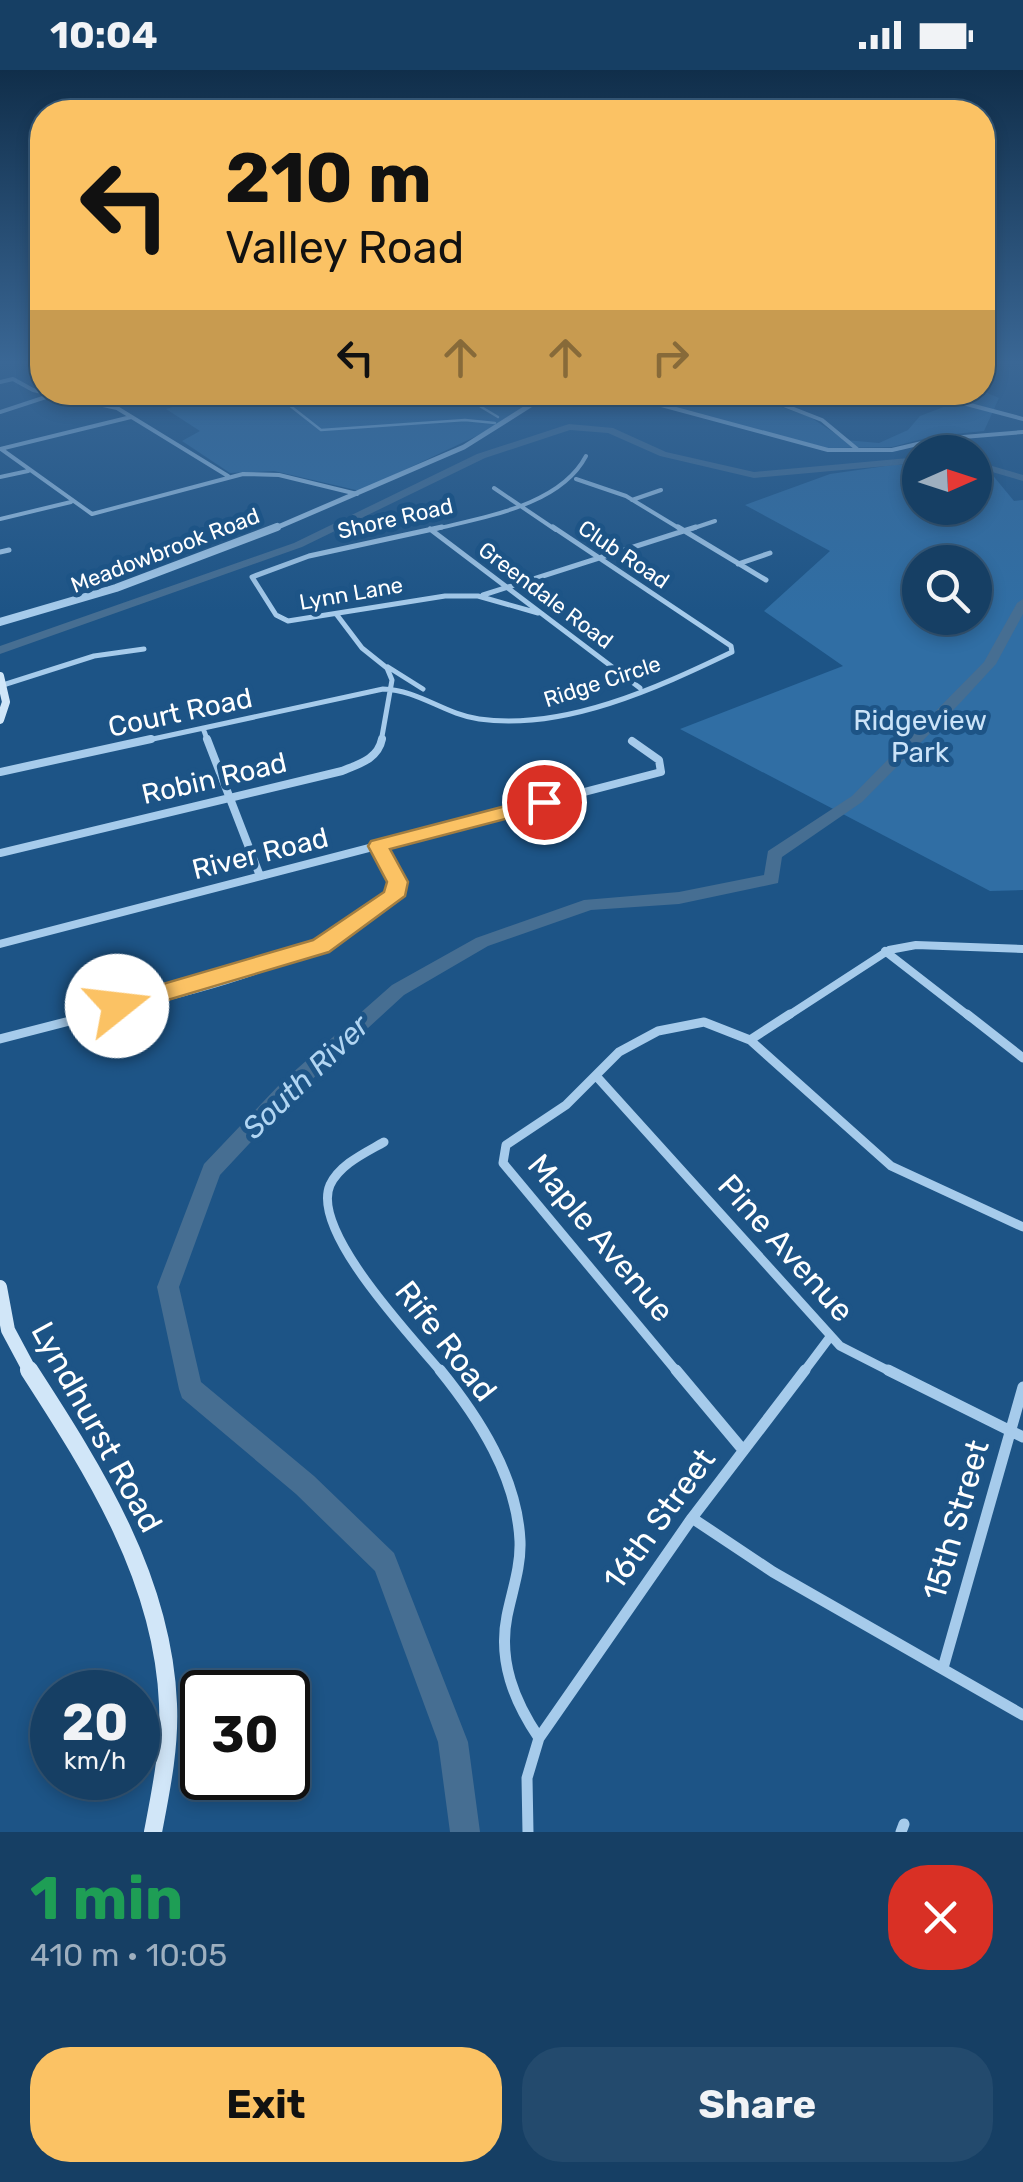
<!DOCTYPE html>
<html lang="en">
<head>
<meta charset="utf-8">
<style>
	body { margin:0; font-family:Rubik,sans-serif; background:#234a6d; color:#f1f3f6; height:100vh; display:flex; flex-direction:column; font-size:38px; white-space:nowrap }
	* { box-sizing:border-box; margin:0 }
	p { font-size:32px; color:#9eafbf }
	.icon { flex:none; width:55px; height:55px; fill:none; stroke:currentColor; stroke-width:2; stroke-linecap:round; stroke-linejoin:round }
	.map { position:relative; height:1762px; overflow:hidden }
	.sheet { display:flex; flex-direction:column; background:#163f64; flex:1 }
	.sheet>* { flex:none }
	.banner { position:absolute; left:30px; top:30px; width:965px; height:305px; border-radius:40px; box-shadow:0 5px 15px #0003,0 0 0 2px #355878; background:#fbc264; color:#111; overflow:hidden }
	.needle { width:65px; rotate:87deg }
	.tools { position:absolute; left:902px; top:365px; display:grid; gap:20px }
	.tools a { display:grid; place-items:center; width:90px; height:90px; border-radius:50%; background:#163f64; box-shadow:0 5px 15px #0003,0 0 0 2px #355878; font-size:50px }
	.speed { position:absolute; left:30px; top:1600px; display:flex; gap:20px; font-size:50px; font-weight:700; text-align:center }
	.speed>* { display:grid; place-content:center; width:130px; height:130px; border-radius:50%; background:#163f64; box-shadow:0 5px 15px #0003,0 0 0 2px #355878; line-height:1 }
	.speed small { font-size:25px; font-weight:400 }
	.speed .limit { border:5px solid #111; border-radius:15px; background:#fff; color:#111 }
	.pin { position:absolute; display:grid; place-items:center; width:85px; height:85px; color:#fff; margin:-42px; border:5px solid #fff; border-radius:50%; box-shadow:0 2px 10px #0007 }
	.me { position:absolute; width:110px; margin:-55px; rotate:74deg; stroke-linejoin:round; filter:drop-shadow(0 0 8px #0008) }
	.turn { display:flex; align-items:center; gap:35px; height:210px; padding:0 30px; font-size:45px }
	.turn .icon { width:130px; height:130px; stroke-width:2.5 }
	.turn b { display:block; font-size:70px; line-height:85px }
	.lanes { display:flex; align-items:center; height:95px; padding:0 30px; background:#0003; justify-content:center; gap:50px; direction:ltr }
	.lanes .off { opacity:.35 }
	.round { display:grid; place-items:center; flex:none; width:105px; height:105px; border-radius:40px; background:#234a6d }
	.headline { display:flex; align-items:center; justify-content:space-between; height:170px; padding:0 30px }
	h1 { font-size:60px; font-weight:700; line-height:75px; color:#1e9e55 }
	.cta { display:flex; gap:20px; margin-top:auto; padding:20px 30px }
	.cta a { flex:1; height:115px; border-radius:40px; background:#fbc264; color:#111; font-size:40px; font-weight:700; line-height:115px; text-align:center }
	.cta a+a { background:#234a6d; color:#f1f3f6 }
	.status { display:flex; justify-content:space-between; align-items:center; height:70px; padding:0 50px; background:#163f64; direction:ltr }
	.status svg { height:28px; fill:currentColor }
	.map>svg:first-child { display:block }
	.green { fill:#306ea4; fill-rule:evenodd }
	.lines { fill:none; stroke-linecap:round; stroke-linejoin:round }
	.stream { stroke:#99c7ed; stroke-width:2.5 }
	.river { fill:#466e92; fill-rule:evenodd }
	.minor-far4 { stroke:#a6cbeb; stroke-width:4 }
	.minor-far3 { stroke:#a6cbeb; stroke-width:5 }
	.minor-far2 { stroke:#a6cbeb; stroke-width:8 }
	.minor-far1 { stroke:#a6cbeb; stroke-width:9 }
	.minor { stroke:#a6cbeb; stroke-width:11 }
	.tertiary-far1 { stroke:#a6cbeb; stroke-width:5 }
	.tertiary { stroke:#a6cbeb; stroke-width:8 }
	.secondary-far2 { stroke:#d1e6f8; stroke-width:8 }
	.secondary-far1 { stroke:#d1e6f8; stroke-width:14 }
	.secondary { stroke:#d1e6f8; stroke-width:18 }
	.route { fill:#fbc264; stroke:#a37e41; stroke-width:2.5 }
	.labels { text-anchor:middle; stroke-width:10; stroke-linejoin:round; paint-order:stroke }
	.far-street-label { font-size:22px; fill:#fff; stroke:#1d5486 }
	.street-label { font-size:28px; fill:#fff; stroke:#1d5486 }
	.park-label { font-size:28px; fill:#cbe3f8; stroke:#1d5486 }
	.water-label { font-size:30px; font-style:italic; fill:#b1d5f2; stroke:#1d5486 }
	.near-street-label { font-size:32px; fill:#fff; stroke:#1d5486 }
</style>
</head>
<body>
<div class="status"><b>10:04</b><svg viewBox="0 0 49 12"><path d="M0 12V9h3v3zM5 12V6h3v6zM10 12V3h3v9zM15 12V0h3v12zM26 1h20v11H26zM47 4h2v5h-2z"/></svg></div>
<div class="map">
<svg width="1023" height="1762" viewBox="0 0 1023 1762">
	<rect width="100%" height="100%" fill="#1d5486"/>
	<path class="green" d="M 983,321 L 999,328 L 984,361 L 934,366 L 892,377 L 827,378 L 619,323 L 741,323 L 810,347 L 845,370 L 879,373 L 908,360 L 920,346 L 962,330 L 937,323 Z
		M 225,322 L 547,323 L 483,363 L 360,421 L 274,401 L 230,403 L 182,371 L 200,361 L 166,339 Z
		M 893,395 L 920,395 L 920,438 L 975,438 L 975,398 L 990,402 L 1014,431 L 1023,430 L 1023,820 L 990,821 L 680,659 L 843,596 L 764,541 L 830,481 L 745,435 L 830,404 ZM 920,492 L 975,492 L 975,548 L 920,548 Z"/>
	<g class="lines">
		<path class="stream" d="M 288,322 L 284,331 L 321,360 L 465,350 L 495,353
			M 498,347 L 478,335 L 503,322"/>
		<path class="river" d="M 569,354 L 613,358 L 666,382 L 754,402 L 920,387 L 920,393 L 754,408 L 660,386 L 608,363 L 570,360 L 485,388 L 302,477 L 0,584 L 0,576 L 294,473 L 477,384 Z
			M 975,391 L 1023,405 L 1023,411 L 975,397 Z
			M 1023,529 L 1023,544 L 996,594 L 961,632 L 862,732 L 782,787 L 778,813 L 679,834 L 591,840 L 488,876 L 404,925 L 295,1025 L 220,1105 L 179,1217 L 201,1312 L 314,1406 L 394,1483 L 468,1672 L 480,1762 L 450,1762 L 438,1672 L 375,1501 L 296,1424 L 182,1328 L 179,1319 L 157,1217 L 204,1094 L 281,1013 L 392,915 L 476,868 L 584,830 L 679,822 L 764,805 L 768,781 L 852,726 L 984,592 L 1017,533 Z"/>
		<path class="minor-far4" d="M 0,312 L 13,309 L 33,320 L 117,338 L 228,406
			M 141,322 L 169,333 L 212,322
			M 613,322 L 828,380 L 892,380 L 939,369 L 1023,362
			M 750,322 L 822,350 L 857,379
			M 921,322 L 1023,349
			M 0,342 L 52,325
			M 0,379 L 131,347
			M 1,379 L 92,444 L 243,404 L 279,405 L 357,424
			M 0,407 L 28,401
			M 576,409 L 626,426 L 682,460
			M 494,418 L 556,460
			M 632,430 L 661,420
			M 0,449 L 71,432
			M 432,460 C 483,447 560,436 586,386
			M 688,460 L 715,451"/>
		<path class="minor-far3" d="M 442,457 L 309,486 L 252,507 L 276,545 L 288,551 L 445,526 L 478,526 L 538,543
			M 678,457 L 766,510
			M 430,459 L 640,618
			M 0,482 L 9,480
			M 738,494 L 770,483
			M 483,525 L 696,457
			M 337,545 L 362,578 L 387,598 L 392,610 L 381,672
			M 388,597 L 423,619
			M 3,615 L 94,586 L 144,579
			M 203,658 L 208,672
			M 139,672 L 383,619 C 419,620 444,644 479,649 C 564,661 657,618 732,582 L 731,576 L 553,457"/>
		<path class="minor-far2" d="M 207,669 L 260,806
			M 0,702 L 151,669
			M 0,783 L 342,701 C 359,694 378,689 382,669
			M 0,874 L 661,702 L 659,690 L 632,671
			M 885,881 L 970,947
			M 87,947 C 192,920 316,896 397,821 L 378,776
			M 786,947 L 889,880 L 916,875 L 1023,879"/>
		<path class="minor-far1" d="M 967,944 L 1023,988
			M 0,969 L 97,944
			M 750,970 L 790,944
			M 598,1008 L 840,1276 L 893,1303
			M 384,1072 C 365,1083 340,1094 330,1115 C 310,1161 413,1268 442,1303
			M 678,1303 L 503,1093 L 506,1075 L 566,1035 L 619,982 L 658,961 L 704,952 L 750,970 L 891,1096 L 1023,1157
			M 803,1303 L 830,1267"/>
		<path class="minor" d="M 440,1300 C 479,1348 517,1407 520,1471 C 521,1497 512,1521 507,1546 C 498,1591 514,1631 539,1668 L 527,1708 L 528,1762
			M 676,1300 L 743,1380
			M 888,1300 L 1023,1367
			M 692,1448 L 773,1502 L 1023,1645
			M 943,1598 L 1023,1317
			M 539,1668 L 692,1448 L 805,1300
			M 901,1762 L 904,1754"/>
		<path class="tertiary-far1" d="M 271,460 L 464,377 L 551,322"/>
		<path class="tertiary" d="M 0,552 L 116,518 L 277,457"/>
		<path class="secondary-far2" d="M 0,606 L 6,632 L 0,650"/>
		<path class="secondary-far1" d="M 0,1217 L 8,1260 L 31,1303"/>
		<path class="secondary" d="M 29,1300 C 95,1402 163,1509 168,1634 C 170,1677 161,1720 153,1762"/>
	</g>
	<linearGradient id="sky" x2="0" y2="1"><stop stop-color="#102e4a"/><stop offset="0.54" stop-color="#3a6795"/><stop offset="1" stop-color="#3a6795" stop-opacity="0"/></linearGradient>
	<rect width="1023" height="541" fill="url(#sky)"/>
	<path class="route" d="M 544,726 L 551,728 L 551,737 L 390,779 L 408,812 L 405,826 L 329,882 L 117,945 L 105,936 L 108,930 L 313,870 L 384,822 L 387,812 L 368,776 L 371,771 Z"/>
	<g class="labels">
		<g class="far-street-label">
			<text transform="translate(395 448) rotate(-13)" y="8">Shore Road</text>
			<text transform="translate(165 480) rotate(-21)" y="8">Meadowbrook Road</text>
			<text transform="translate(624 484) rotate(34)" y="8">Club Road</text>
			<text transform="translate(351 523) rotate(-10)" y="8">Lynn Lane</text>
			<text transform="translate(546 525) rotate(37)" y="8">Greendale Road</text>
			<text transform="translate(602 611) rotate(-18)" y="8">Ridge Circle</text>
		</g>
		<g class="street-label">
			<text transform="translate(180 642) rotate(-12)" y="10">Court Road</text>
			<text transform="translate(214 708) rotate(-13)" y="10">Robin Road</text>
			<text transform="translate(260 783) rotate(-14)" y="10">River Road</text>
		</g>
		<g class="park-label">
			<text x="920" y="660">Ridgeview<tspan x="920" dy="32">Park</tspan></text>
		</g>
		<g class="water-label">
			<text transform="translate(306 1007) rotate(-44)" y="10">South River</text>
		</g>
		<g class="near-street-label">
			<text transform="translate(601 1168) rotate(50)" y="11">Maple Avenue</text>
			<text transform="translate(786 1178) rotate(48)" y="11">Pine Avenue</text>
			<text transform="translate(446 1271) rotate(52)" y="11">Rife Road</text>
			<text transform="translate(97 1357) rotate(61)" y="11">Lyndhurst Road</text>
			<text transform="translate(659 1449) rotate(-54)" y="11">16th Street</text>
			<text transform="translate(956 1450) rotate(-74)" y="11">15th Street</text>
		</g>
	</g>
</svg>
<div class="tools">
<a><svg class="needle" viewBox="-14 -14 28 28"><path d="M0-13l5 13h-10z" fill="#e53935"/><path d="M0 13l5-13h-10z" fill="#9eafbf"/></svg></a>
<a><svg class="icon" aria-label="search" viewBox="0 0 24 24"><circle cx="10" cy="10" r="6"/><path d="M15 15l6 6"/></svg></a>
</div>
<div class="speed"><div>20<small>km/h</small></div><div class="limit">30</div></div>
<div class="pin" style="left:544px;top:732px;background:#d93025"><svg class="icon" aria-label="arrive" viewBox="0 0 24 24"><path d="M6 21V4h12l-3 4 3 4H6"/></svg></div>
<svg class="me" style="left:117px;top:936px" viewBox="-20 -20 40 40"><circle r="19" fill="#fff"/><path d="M0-13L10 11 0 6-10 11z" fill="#fbc264"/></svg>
<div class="banner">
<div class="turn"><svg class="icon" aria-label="left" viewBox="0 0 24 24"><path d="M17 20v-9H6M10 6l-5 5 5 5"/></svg><div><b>210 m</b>Valley Road</div></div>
<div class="lanes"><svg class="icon" aria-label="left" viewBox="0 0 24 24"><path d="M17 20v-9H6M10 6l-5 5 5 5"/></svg><svg class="icon off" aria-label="ahead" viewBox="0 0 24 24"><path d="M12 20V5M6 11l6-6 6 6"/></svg><svg class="icon off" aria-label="ahead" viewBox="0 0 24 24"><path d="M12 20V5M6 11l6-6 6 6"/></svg><svg class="icon off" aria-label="right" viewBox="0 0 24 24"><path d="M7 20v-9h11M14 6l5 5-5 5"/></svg></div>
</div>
</div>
<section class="sheet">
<div class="headline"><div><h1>1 min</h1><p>410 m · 10:05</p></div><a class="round" style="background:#d93025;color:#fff"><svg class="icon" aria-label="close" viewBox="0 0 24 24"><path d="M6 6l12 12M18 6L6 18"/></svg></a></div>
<div class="cta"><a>Exit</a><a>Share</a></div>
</section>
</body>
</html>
